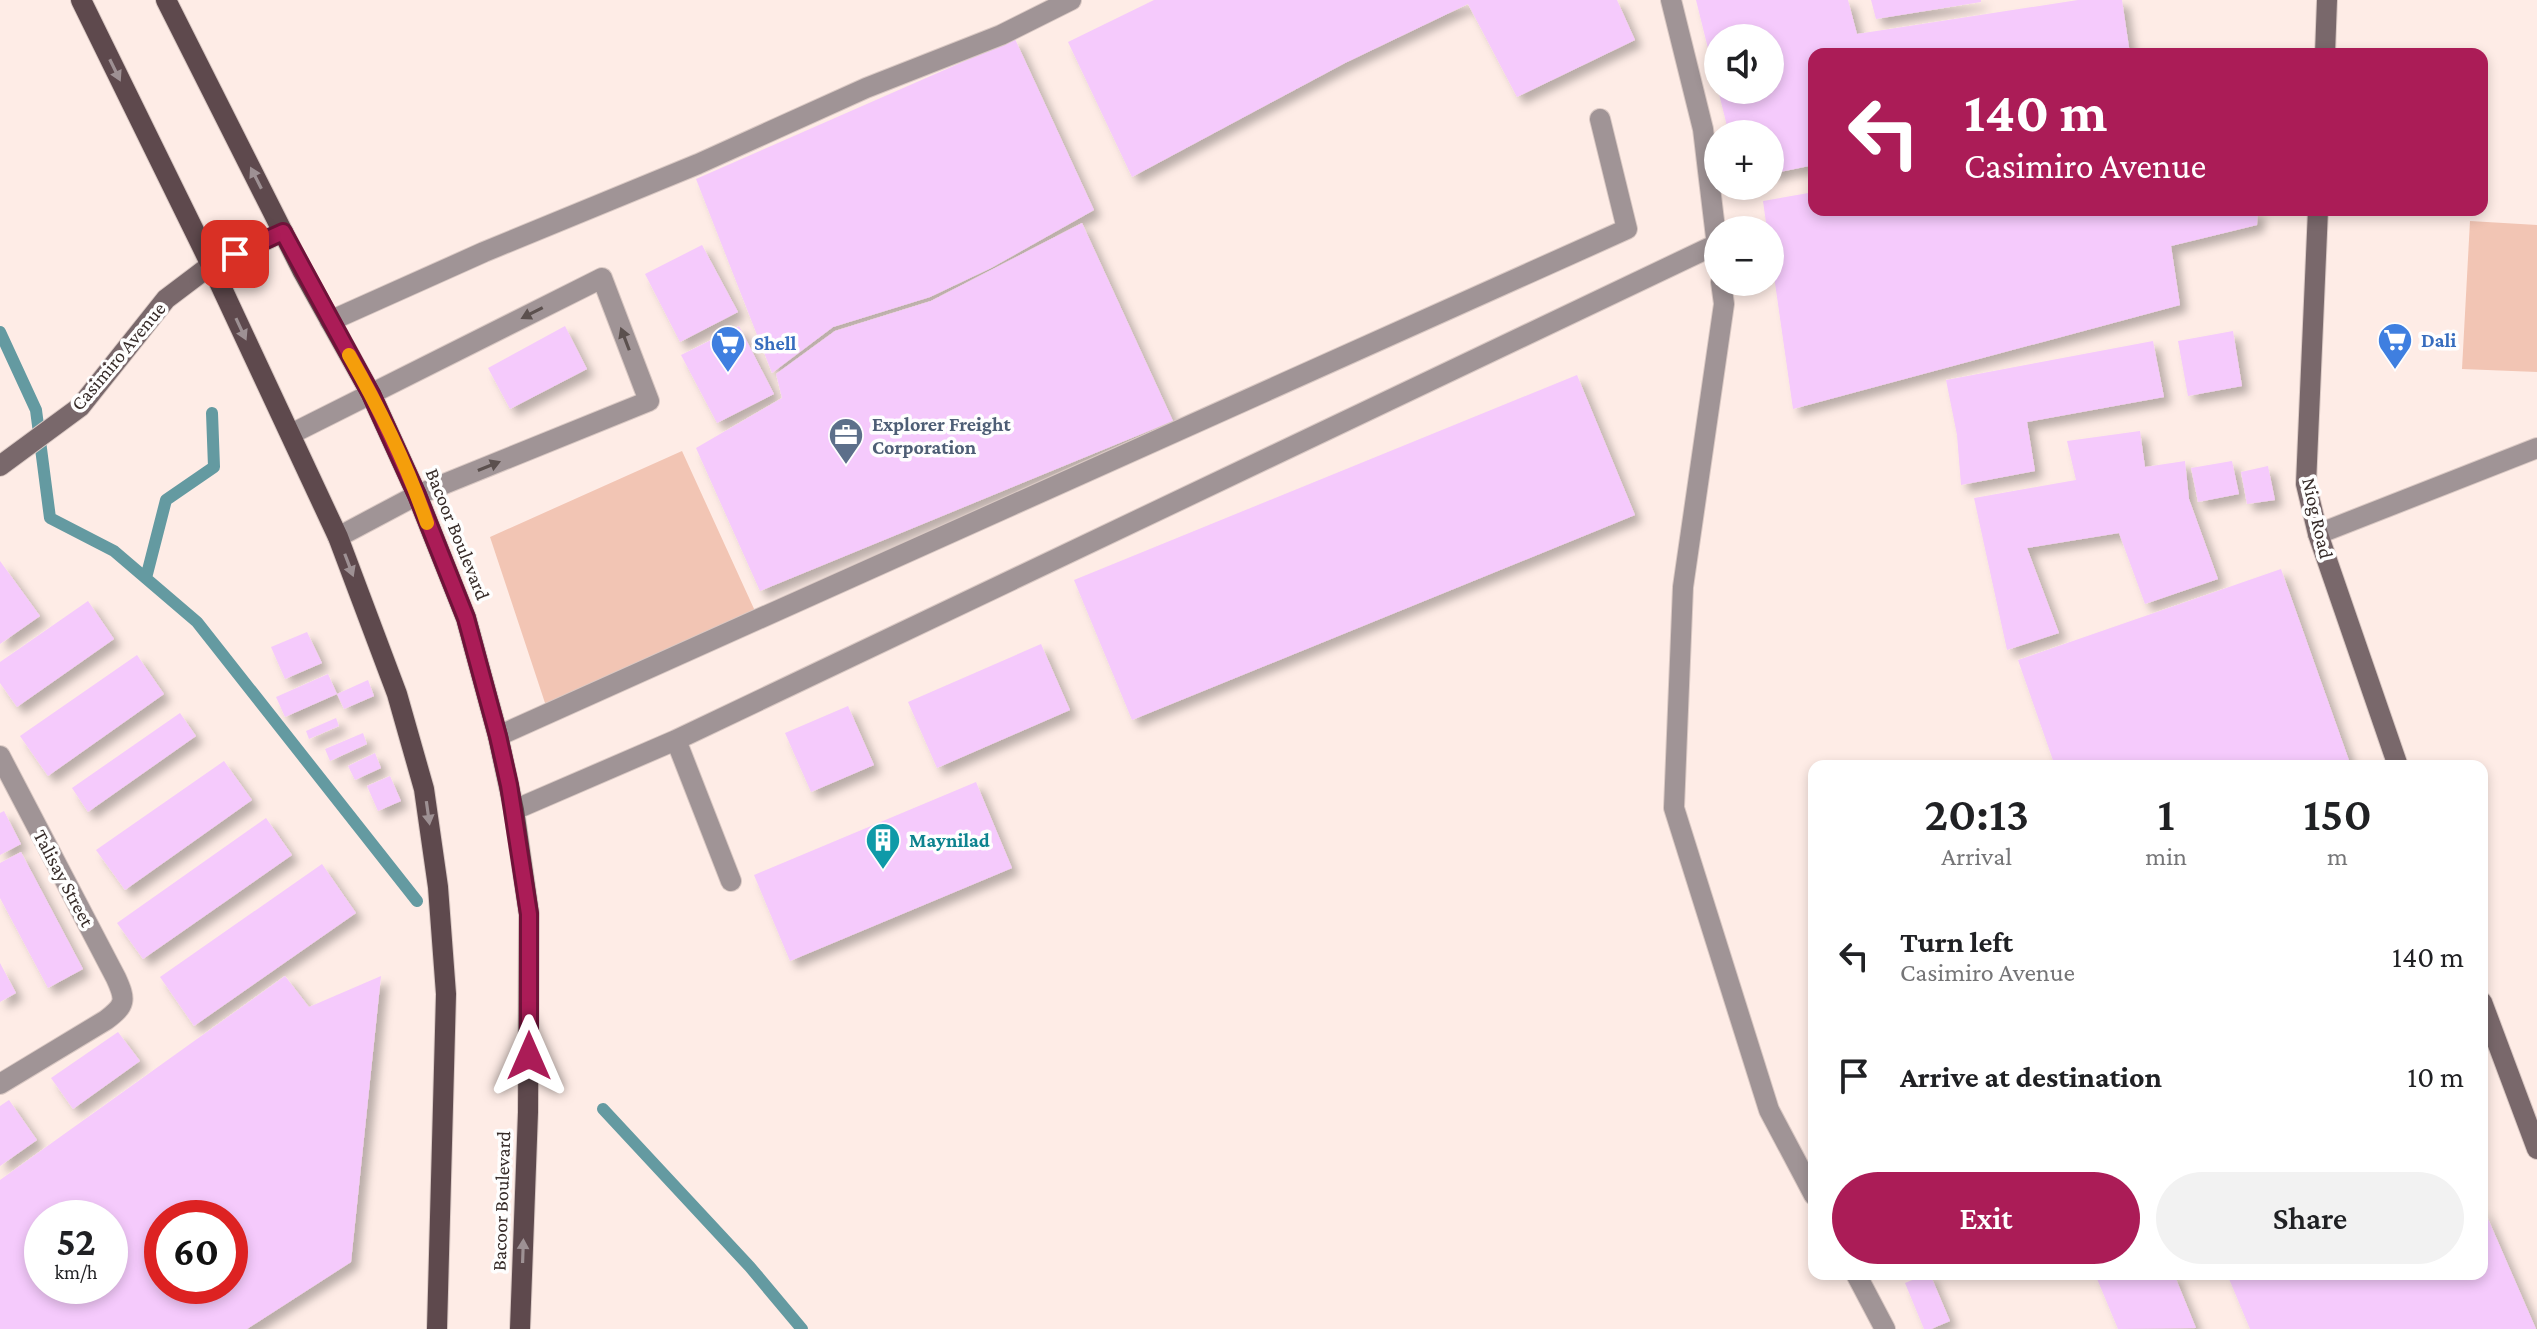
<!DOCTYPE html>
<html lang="en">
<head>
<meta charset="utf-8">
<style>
	body { margin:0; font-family:"Crimson Pro",serif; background:#f2f2f2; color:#202124; height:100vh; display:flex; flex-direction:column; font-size:30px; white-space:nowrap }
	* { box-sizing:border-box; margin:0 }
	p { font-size:26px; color:#757577 }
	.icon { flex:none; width:44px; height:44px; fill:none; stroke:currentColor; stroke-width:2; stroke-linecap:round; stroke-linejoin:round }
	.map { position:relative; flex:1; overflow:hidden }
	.drawer { position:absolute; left:1808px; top:760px; width:680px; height:520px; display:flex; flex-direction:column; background:#fff; border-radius:16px; box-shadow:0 4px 12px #0003 }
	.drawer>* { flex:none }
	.banner { position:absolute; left:1808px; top:48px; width:680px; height:168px; border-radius:16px; box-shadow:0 4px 12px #0003; background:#ab1c57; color:#fff; overflow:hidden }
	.buttons { position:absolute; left:1704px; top:24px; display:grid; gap:16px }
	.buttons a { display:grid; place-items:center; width:80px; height:80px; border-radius:50%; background:#fff; box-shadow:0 4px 12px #0003; font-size:40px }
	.speed { position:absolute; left:24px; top:1200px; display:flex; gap:16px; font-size:40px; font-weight:700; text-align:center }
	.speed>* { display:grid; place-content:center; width:104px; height:104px; border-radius:50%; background:#fff; box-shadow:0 4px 12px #0003; line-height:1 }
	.speed small { font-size:20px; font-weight:400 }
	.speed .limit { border:12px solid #d22; background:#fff; color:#111 }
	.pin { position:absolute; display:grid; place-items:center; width:68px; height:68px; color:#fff; margin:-34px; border-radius:16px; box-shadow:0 4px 12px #0006 }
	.me { position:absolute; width:88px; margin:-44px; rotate:0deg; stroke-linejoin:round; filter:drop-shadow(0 0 6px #0008) }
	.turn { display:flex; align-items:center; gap:28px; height:168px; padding:0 24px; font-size:36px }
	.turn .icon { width:104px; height:104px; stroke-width:2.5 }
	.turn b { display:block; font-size:56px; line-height:68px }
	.eta { display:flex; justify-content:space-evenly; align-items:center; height:136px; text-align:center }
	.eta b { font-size:48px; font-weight:600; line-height:56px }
	.cta { display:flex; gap:16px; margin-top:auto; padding:16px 24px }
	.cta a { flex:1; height:92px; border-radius:48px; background:#ab1c57; color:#fff; font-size:32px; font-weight:600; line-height:92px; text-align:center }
	.cta a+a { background:#f2f2f2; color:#202124 }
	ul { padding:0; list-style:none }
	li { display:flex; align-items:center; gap:24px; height:120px; padding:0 24px }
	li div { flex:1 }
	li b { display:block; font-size:30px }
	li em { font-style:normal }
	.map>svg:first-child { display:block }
	.green { fill:#f2c5b4 }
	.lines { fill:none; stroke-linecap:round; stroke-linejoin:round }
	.stream { stroke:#649aa1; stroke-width:12 }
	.building { fill:#f5cafc; fill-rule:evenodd; filter:url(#shadow) }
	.lane-casing { stroke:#dac9c4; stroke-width:22 }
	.street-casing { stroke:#dac9c4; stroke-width:22 }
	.secondary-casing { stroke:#dac9c4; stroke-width:22 }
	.primary-casing { stroke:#dac9c4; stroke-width:22 }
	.lane { stroke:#a09496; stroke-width:20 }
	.street { stroke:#a09496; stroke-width:20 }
	.secondary { stroke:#79686b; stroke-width:20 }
	.primary { stroke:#5e494d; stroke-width:20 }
	.oneway { fill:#9e9194 }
	.oneway2 { fill:#5b504e }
	.route-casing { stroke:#6f1239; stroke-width:20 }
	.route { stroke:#ab1c57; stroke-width:14 }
	.slow { stroke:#f59e0b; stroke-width:14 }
	.labels { text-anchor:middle; stroke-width:7; stroke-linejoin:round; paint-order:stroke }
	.shop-label { font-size:20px; font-weight:bold; fill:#366cbe; stroke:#fefefe; text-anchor:start }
	.street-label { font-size:20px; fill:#362b28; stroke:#fefefe }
	.service-label { font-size:20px; font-weight:bold; fill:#4e5e75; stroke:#fefefe; text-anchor:start }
	.culture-label { font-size:20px; font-weight:bold; fill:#0d838f; stroke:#fefefe; text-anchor:start }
</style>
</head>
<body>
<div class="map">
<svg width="2537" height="1329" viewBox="0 0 2537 1329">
	<defs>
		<filter id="shadow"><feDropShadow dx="7" dy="7" stdDeviation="4" flood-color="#0004"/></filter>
	</defs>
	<rect width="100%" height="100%" fill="#feece6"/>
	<path class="green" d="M 2470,221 L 2537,225 L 2537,372 L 2462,369 Z
		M 682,451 L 755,611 L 546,706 L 490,537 Z"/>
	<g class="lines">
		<path class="stream" d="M 0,332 L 36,410 L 50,518 L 114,551 L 197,622 L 417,901
			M 146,578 L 166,500 L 214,467 L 212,413
			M 603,1109 L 750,1267 L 802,1329"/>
	</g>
	<path class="building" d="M 1154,0 L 1617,0 L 1635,40 L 1517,97 L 1468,4 L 1345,63 L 1132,177 L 1068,42 Z
		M 1696,0 L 1848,0 L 1857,34 L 2078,0 L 2122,0 L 2130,54 L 1814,54 L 1814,165 L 1770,174 L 1770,134 L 1729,134 L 1718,90 L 1770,90 L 1770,38 L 1718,38 L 1717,85 Z
		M 1871,0 L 1981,0 L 1981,2 L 1876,19 Z
		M 1015,39 L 1094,210 L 991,268 L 930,297 L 833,327 L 772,373 L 696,179 Z
		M 1814,192 L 1814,210 L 2258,210 L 2257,225 L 2171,246 L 2180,305 L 1793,409 L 1770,248 L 1770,230 L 1767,230 L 1763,201 Z
		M 1082,223 L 1173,421 L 760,591 L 696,448 L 782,398 L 776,374 L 835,331 L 931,301 Z
		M 702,245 L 738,312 L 680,342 L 645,274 Z
		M 565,326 L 587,369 L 510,409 L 488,368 Z
		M 739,326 L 774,394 L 717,423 L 681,355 Z
		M 2233,331 L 2242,386 L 2188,396 L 2178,341 Z
		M 2153,341 L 2164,397 L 2027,422 L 2035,471 L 1961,485 L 1957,435 L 1946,380 Z
		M 1577,375 L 1635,515 L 1132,720 L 1074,580 Z
		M 2140,431 L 2145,467 L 2185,461 L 2189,499 L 2218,579 L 2145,604 L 2119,533 L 2027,548 L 2059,633 L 2007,650 L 1974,498 L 2076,480 L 2067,441 Z
		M 2232,461 L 2239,494 L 2198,502 L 2191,468 Z
		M 2268,466 L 2275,500 L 2247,504 L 2241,472 Z
		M 0,561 L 40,616 L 0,644 Z
		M 2281,569 L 2351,766 L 2055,766 L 2018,660 Z
		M 88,601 L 114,639 L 17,707 L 0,683 L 0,662 Z
		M 307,632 L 322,663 L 285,679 L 271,647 Z
		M 1041,644 L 1070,710 L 937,768 L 908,702 Z
		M 137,655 L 164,694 L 48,776 L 20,736 Z
		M 328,674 L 337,694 L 285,717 L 276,697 Z
		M 368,680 L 374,696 L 344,709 L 337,694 Z
		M 848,706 L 874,765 L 811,792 L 785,733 Z
		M 180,713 L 196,736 L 88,812 L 72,788 Z
		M 336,718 L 339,726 L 309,739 L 306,731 Z
		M 363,733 L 367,744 L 330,761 L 325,749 Z
		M 375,753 L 381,768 L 355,780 L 348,766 Z
		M 224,761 L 252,800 L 125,890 L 96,850 Z
		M 390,776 L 401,801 L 378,811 L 367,786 Z
		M 976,782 L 1012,868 L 790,961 L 754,875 Z
		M 4,811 L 21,844 L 0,855 L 0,813 Z
		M 266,818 L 292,855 L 143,959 L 117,923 Z
		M 21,852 L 83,969 L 48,988 L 0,898 L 0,863 Z
		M 322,864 L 356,913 L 194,1026 L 160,977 Z
		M 0,963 L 16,993 L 0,1002 Z
		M 285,976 L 309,1007 L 381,976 L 351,1262 L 247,1329 L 0,1329 L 0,1180 ZM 42,1218 L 110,1218 L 110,1286 L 42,1286 ZM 162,1218 L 230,1218 L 230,1286 L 162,1286 Z
		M 118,1032 L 140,1061 L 73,1109 L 51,1078 Z
		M 9,1100 L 37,1140 L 0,1166 L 0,1106 Z
		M 2482,1205 L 2536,1329 L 2250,1329 L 2227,1274 L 2482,1274 Z
		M 1927,1274 L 1930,1274 L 1950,1321 L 1931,1329 L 1924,1329 L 1905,1283 Z
		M 2095,1274 L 2174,1274 L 2196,1328 L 2118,1329 Z"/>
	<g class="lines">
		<g class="lane-casing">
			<path id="lane" d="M 1671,0 L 1703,129 L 1718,254
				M 1721,282 L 1724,304 L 1683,587 L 1674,808 L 1769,1110 L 1814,1195
				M 330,321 L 484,252 L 698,164 L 866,88 L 1001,35 L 1071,0
				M 291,434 L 602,278 L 649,401 L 417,495 L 338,537
				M 2318,534 L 2537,448
				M 498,736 L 1627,229 L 1600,119
				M 676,740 L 731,881
				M 514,810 L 676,740 L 1717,244
				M 1856,1274 L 1885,1329"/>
		</g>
		<g class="street-casing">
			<path id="street" d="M 0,756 L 116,978 C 126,1000 126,1005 106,1020 L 0,1084"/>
		</g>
		<g class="secondary-casing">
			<path id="secondary" d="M 2325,54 L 2327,0
				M 2318,210 L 2306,484 L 2318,534 L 2398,766
				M 0,466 L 80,407 L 166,299 L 211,265 L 283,232
				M 2482,1002 L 2537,1149"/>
		</g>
		<g class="primary-casing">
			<path id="primary" d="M 81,0 L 211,265 L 338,537 L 397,694 L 424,789 L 438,887 L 446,994 L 437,1329
				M 166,0 L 303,272 L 371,394 L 417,495 L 466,618 L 498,736 L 514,810 L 529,914 L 528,1112 L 520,1329"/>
		</g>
		<use href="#lane" class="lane"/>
		<use href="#street" class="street"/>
		<use href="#secondary" class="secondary"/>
		<use href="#primary" class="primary"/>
	</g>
	<defs><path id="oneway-solid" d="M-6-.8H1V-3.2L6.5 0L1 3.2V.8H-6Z" transform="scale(2)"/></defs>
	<g class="oneway">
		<use href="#oneway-solid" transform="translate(115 70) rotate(64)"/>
		<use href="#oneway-solid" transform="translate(256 178) rotate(-117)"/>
		<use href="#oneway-solid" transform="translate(241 329) rotate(65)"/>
		<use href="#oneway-solid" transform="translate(349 565) rotate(69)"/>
		<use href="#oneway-solid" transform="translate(428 813) rotate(82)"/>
		<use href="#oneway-solid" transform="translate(523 1251) rotate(-88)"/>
	</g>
	<g class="oneway2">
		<use href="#oneway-solid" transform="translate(532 313) rotate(153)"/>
		<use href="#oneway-solid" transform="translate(625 339) rotate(-111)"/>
		<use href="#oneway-solid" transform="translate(489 466) rotate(-22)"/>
	</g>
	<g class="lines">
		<g class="route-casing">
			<path id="route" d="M 235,254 L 283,232 L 371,394 L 417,495 L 466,618 L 498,736 L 509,785 L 529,914 L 529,1056"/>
		</g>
		<use href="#route" class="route"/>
		<path class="slow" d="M 349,355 C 380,409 407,465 427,523"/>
	</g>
	<defs>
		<g id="supermarket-pin" transform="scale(1.8)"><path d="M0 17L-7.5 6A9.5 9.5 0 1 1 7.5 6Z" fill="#3f7fe0" stroke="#fefefe"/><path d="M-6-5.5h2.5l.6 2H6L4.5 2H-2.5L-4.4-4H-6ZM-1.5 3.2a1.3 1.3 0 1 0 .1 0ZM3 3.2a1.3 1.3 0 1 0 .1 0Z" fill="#fff"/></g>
		<g id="office-pin" transform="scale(1.8)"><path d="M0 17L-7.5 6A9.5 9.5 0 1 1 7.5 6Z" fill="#5c6f8a" stroke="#fefefe"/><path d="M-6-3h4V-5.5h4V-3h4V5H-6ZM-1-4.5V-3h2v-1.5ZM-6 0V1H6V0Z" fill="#fff"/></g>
		<g id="building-pin" transform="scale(1.8)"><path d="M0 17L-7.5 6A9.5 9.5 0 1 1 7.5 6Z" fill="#0f9aa8" stroke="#fefefe"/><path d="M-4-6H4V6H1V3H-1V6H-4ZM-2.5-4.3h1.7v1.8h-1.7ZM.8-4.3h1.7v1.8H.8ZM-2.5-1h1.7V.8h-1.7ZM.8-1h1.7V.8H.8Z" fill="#fff"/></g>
	</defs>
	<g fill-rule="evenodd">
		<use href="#supermarket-pin" x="2395" y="340"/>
		<use href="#supermarket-pin" x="728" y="343"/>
		<use href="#office-pin" x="846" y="435"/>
		<use href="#building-pin" x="883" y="840"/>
	</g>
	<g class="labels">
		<g class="shop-label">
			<text x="2421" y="347">Dali</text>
			<text x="754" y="350">Shell</text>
		</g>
		<g class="street-label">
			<text transform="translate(118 356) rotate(-50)" y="7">Casimiro Avenue</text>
			<text transform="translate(2318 518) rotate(77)" y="7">Niog Road</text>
			<text transform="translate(458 534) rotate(68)" y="7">Bacoor Boulevard</text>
			<text transform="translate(64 878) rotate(62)" y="7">Talisay Street</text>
			<text transform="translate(501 1201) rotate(-88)" y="7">Bacoor Boulevard</text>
		</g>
		<g class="service-label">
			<text x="872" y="431">Explorer Freight<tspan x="872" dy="23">Corporation</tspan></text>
		</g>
		<g class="culture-label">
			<text x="909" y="847">Maynilad</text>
		</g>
	</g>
</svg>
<div class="buttons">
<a><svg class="icon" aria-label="sound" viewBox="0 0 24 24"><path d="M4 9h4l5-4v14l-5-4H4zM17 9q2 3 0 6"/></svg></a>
<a>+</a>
<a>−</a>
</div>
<div class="speed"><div>52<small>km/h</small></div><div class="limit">60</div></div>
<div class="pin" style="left:235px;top:254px;background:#d93025"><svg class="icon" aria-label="arrive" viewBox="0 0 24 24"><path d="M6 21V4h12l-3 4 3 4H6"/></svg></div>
<svg class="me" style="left:529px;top:1056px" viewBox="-20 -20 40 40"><path d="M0-17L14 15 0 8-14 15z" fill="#ab1c57" stroke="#fff" stroke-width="4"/></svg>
<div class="banner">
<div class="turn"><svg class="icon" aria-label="left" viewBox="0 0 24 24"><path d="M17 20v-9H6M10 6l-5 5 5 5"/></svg><div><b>140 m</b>Casimiro Avenue</div></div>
</div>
<section class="drawer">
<div class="eta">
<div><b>20:13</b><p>Arrival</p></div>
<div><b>1</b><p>min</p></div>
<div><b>150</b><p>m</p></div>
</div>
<ul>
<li><svg class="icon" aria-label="left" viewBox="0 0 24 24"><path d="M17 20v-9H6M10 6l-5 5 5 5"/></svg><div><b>Turn left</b><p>Casimiro Avenue</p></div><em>140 m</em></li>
<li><svg class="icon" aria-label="arrive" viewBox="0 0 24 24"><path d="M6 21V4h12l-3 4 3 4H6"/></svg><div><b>Arrive at destination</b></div><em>10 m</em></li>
</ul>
<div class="cta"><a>Exit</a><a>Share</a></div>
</section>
</div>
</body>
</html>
